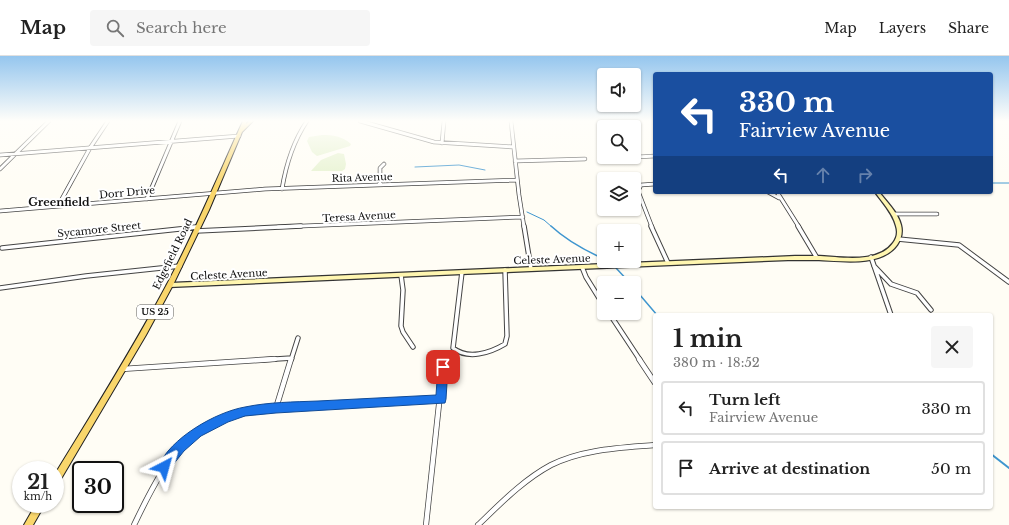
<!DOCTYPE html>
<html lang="en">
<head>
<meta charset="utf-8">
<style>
	body { margin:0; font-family:"Libre Baskerville",serif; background:#f6f6f6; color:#222; height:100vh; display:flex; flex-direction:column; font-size:15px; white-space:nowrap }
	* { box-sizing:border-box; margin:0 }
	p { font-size:13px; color:#767676 }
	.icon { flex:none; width:22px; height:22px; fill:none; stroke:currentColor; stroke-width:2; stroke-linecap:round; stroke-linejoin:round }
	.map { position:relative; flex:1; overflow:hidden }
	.drawer { position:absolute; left:653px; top:257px; width:340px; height:196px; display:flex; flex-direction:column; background:#fff; border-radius:4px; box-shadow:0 1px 3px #0004 }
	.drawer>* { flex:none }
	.guide { position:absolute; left:653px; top:16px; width:340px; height:122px; border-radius:4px; box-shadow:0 1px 3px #0004; background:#1a4fa0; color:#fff; overflow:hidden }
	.fabs { position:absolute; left:597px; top:12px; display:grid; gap:8px }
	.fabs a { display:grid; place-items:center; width:44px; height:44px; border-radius:4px; background:#fff; box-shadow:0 1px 3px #0004; font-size:20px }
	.speed { position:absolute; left:12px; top:405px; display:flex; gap:8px; font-size:20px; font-weight:700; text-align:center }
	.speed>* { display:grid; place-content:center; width:52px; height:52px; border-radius:50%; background:#fff; box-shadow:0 1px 3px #0004; line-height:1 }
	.speed small { font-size:10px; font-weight:400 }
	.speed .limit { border:2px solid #111; border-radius:6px; background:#fff; color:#111 }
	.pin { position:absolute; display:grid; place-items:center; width:34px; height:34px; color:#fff; margin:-17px; border-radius:8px; box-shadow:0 2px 6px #0006 }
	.me { position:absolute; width:44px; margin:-22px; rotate:39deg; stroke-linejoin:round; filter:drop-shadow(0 0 3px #0008) }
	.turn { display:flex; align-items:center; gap:14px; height:84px; padding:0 20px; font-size:18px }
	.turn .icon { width:52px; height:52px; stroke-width:2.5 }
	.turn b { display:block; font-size:28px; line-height:34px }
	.lanes { display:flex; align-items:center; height:38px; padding:0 20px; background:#0003; justify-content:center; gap:20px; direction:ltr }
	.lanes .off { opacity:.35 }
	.round { display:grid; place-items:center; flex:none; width:42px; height:42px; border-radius:4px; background:#f6f6f6 }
	.summary { display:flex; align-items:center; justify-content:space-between; height:68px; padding:0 20px }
	h1 { font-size:24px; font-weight:700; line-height:30px }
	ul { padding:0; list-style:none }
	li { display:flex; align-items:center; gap:12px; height:54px; margin:0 8px 6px; padding:0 12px; border:2px solid #e0e0e0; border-radius:4px }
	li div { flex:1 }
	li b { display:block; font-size:15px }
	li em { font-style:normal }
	header { display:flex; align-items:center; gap:24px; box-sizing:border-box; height:56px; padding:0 20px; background:#fff; border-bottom:1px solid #e0e0e0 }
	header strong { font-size:19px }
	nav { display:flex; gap:22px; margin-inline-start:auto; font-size:14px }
	.search { width:280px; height:36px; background:#f6f6f6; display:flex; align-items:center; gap:10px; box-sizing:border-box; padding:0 14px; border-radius:4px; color:#767676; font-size:15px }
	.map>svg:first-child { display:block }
	.pitch { fill:#e6f2cf }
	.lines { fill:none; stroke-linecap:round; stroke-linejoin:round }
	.stream-far2 { stroke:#3f96cf; stroke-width:1 }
	.stream-far1 { stroke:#3f96cf; stroke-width:1.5 }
	.stream { stroke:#3f96cf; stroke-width:2 }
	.street-far2-casing { stroke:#444; stroke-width:4.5 }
	.street-far1-casing { stroke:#444; stroke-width:5.5 }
	.street-casing { stroke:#444; stroke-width:6 }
	.secondary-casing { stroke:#333; stroke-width:2.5 }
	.primary-casing { stroke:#222; stroke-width:2 }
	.street-far2 { stroke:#fff; stroke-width:3 }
	.street-far1 { stroke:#fff; stroke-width:3.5 }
	.street { stroke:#fff; stroke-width:4.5 }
	.secondary { fill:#fff6b0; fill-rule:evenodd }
	.primary { fill:#f9d66b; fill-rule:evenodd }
	.route { fill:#1a73e8; stroke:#114b97 }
	.labels { text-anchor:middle; stroke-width:4; stroke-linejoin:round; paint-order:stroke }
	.shield { fill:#fff; stroke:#585858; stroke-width:1 }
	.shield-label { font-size:9px; font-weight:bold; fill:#111 }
	.street-label { font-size:10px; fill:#111; stroke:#fff }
	.neighbourhood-label { font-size:11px; font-weight:bold; fill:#111; stroke:#fff }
</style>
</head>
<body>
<header>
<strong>Map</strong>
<div class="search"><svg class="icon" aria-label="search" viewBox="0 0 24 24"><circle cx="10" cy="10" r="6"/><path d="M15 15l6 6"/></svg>Search here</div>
<nav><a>Map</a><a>Layers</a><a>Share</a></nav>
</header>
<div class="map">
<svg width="1009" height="469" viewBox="0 0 1009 469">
	<rect width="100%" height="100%" fill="#fffdf5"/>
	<path class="pitch" d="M 322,79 C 333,79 342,80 351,88 L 350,90 L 317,100 L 312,96 L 307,85 L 309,81 Z
		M 338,97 L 344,98 L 346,108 L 345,113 L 342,115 L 311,115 L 321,104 Z"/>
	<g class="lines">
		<path class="stream-far2" d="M 415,111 L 459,109 L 485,114
			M 991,127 L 1009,127
			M 527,156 L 544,164 L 552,171"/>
		<path class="stream-far1" d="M 551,170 C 567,185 584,194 604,203
			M 607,205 L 609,207
			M 616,212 L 630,227
			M 634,232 L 657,259"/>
		<path class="stream" d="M 991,398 L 1009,412"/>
		<g class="street-far2-casing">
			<path id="street-far2" d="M 360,65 L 434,86 L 514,91
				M 511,65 L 519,139 L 524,171
				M 442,87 L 444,65
				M 0,99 L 239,80
				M 637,101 L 655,100
				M 515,105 L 585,103
				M 0,113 L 49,65
				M 380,128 L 380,112 L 384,108
				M 282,133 C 286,108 293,86 307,65
				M 768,136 L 779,142
				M 777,136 L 799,171
				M 147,143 L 180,65
				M 58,150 L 90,92 L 108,65
				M 0,155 L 265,133 L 517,124
				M 894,158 L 937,158
				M 193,171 L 198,171
				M 278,171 L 523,161
				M 652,171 L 638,135 L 641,129 L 655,128"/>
		</g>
		<g class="street-far1-casing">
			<path id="street-far1" d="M 524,170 L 531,213
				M 651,170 L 668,207
				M 798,170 L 817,202
				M 196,175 L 301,170
				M 898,183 L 959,189 L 1009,226
				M 2,192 L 198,171
				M 871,201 L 891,259
				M 874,210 L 891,228 L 917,237 L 931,254
				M 582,211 L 586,221 L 604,250
				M 462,216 L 453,292 C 468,304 490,297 505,288 L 507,280 L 505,214
				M 401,219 L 403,234 L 401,270 L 403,276 L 413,291
				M 0,232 L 86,220 L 180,210
				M 609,257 L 640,304
				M 260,304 L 292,302
				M 291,304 L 298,282"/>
		</g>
		<g class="street-casing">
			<path id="street" d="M 639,303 L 655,327
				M 122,313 L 275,303
				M 276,352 L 291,303
				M 134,469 C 153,430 174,383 217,365 C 233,359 249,356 265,353 L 441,343
				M 426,469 L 443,311
				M 478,469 C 500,448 523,424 551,409 C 583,393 620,392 655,389"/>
		</g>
		<g class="secondary-casing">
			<path id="secondary" d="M 875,136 L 879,136 C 887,146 898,157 901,169 C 903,177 901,183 897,189 C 881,211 842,205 819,204 C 808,204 798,204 788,204 L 462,218 L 170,231 L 167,229 L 170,227 L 534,211 L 795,200 C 803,200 811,200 820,200 C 841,201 878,208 893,187 C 897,182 898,176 896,170 C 893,157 882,146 875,136 Z"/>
		</g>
		<g class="primary-casing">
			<path id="primary" d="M 243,65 L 247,65 L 246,68 L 249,65 L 253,65 L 242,76 L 209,154 L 173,229 L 146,279 L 58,428 L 55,429 L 55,418 C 93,356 132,294 166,230 C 195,176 218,120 243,65 Z
				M 36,448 L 45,448 L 33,469 L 24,469 Z"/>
		</g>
		<use href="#street-far2" class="street-far2"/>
		<use href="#street-far1" class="street-far1"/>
		<use href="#street" class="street"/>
		<use href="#secondary" class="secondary"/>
		<use href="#primary" class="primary"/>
	</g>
	<linearGradient id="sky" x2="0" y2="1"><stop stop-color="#95c6ee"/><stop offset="0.5" stop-color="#fffefa"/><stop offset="1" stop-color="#fffefa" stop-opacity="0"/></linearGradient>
	<rect width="1009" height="130" fill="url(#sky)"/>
	<path class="route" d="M 443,307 L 447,308 L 448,311 L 446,343 L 445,347 L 276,357 L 245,360 L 228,366 L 201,380 L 184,395 L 168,415 L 164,416 L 160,415 L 158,411 C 170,382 216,356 245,351 C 269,346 294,346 318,345 C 357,343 397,341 436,339 L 438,311 L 440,308 Z"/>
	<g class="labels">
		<rect class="shield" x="137" y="249" width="36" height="14" rx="3"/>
		<g class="shield-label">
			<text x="155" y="259">US 25</text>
		</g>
		<g class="street-label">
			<text transform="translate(362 121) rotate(-2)" y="4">Rita Avenue</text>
			<text transform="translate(127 136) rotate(-5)" y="4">Dorr Drive</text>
			<text transform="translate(359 160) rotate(-3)" y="4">Teresa Avenue</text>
			<text transform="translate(99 173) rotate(-6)" y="4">Sycamore Street</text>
			<text transform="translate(172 198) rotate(-64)" y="4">Edgefield Road</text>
			<text transform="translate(552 203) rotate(-2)" y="4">Celeste Avenue</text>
			<text transform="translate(229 218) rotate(-3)" y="4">Celeste Avenue</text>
		</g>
		<g class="neighbourhood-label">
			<text x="59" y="150">Greenfield</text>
		</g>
	</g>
</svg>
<div class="fabs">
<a><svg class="icon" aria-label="sound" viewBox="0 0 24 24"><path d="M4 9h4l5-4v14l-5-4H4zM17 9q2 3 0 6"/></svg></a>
<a><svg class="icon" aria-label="search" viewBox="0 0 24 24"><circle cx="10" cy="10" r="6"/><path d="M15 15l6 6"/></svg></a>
<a><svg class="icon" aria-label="layers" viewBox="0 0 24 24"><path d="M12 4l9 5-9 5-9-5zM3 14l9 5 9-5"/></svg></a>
<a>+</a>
<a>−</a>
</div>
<div class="speed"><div>21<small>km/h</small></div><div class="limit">30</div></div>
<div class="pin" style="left:443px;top:311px;background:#d93025"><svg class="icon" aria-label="arrive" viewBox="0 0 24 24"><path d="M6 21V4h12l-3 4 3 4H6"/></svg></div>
<svg class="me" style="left:164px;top:411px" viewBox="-20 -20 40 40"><path d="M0-17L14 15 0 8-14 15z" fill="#1a73e8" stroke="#fff" stroke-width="4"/></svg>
<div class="guide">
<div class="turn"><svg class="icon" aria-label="left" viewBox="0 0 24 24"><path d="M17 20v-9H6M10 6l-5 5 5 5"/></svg><div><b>330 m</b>Fairview Avenue</div></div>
<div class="lanes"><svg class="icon" aria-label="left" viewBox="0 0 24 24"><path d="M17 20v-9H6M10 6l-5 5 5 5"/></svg><svg class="icon off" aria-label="ahead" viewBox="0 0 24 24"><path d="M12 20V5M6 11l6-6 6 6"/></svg><svg class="icon off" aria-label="right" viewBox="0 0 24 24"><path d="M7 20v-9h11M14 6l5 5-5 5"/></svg></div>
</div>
<section class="drawer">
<div class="summary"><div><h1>1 min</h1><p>380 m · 18:52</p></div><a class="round"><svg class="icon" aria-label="close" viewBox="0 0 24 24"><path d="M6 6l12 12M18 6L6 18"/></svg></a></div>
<ul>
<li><svg class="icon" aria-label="left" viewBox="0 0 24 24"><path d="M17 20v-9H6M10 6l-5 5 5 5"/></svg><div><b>Turn left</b><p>Fairview Avenue</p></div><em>330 m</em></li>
<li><svg class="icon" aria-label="arrive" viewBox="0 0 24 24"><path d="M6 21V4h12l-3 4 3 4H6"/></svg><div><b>Arrive at destination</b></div><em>50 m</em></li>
</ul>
</section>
</div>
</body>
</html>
